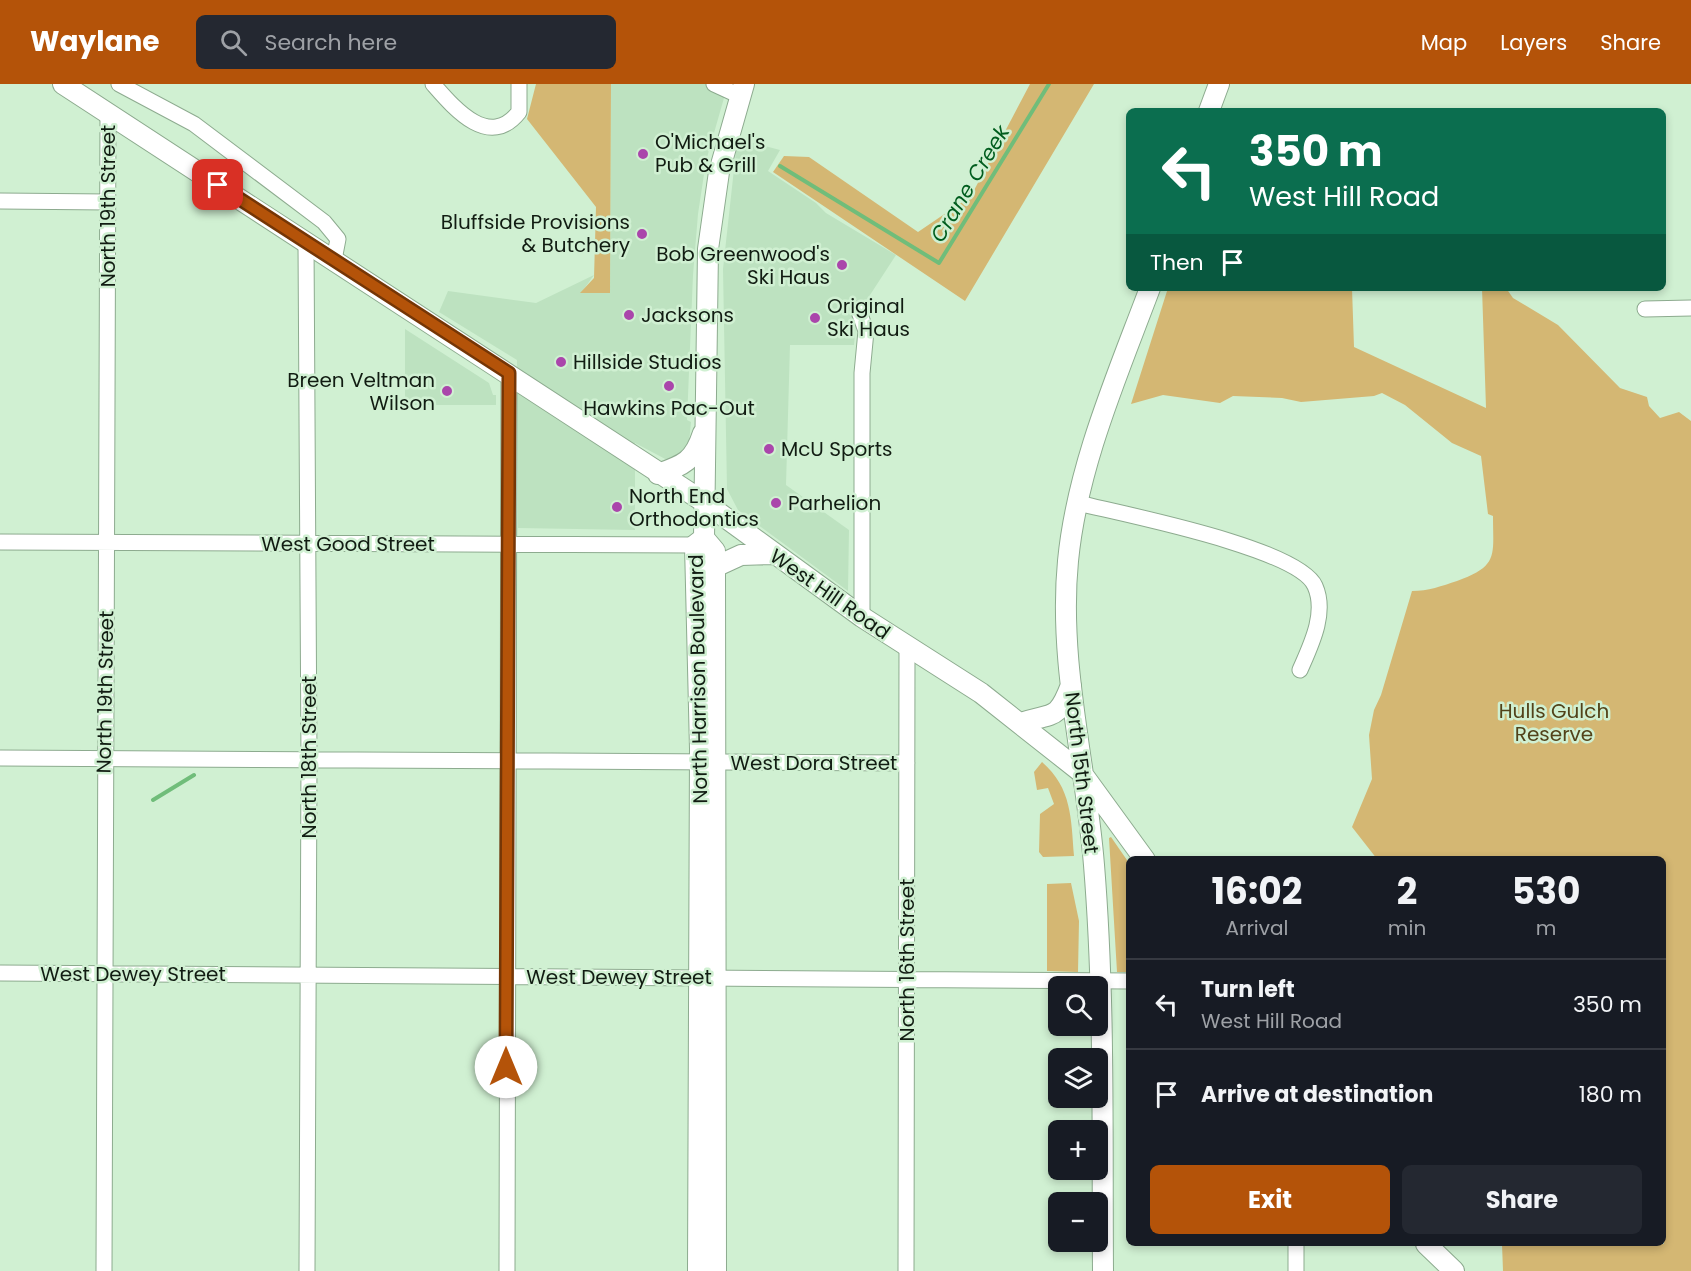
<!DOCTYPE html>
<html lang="en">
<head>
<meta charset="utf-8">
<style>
	body { margin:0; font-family:Poppins,sans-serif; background:#242831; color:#f1f3f6; height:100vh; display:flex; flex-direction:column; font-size:22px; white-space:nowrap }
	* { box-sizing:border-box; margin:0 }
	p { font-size:20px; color:#9ea1a6 }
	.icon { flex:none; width:33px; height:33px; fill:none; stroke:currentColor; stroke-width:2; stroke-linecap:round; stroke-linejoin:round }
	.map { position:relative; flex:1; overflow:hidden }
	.sheet { position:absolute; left:1126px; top:772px; width:540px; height:390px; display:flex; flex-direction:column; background:#171b24; border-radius:9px; box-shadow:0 3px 9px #0003 }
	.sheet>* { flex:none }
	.banner { position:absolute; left:1126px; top:24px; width:540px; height:183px; border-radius:9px; box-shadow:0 3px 9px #0003; background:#0b6e4f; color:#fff; overflow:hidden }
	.tools { position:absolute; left:1048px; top:892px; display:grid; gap:12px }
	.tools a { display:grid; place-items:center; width:60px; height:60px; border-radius:9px; background:#171b24; box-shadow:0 3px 9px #0003; font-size:30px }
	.pin { position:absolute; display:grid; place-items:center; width:51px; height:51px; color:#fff; margin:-26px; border-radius:12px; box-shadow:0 3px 9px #0006 }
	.me { position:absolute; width:66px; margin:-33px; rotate:0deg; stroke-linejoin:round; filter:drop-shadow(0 0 4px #0008) }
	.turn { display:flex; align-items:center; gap:21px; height:126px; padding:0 24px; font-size:27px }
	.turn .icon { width:78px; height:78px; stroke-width:2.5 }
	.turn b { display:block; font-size:42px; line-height:51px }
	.then { display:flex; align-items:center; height:57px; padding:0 24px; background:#0003; gap:12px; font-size:22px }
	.eta { display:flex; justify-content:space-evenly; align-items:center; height:102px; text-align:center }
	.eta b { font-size:36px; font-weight:700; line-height:42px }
	.primary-button { display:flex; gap:12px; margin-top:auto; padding:12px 24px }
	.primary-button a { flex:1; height:69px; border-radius:9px; background:#b45309; color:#fff; font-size:24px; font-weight:700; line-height:69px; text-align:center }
	.primary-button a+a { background:#242831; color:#f1f3f6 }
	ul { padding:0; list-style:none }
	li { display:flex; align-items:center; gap:18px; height:90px; padding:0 24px; border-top:2px solid #363941 }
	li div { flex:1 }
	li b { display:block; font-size:22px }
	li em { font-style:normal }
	header { display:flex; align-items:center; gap:36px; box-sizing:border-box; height:84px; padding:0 30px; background:#b45309; color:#fff }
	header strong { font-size:28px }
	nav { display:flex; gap:33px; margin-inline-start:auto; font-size:21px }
	.search { width:420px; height:54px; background:#242831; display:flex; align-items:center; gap:15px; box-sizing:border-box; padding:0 21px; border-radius:9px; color:#9ea1a6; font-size:22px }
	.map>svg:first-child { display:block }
	.built { fill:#bde2c0 }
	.green { fill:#d4b773 }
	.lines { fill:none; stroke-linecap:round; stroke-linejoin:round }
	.stream { stroke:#70bd7a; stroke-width:4 }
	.minor-casing { stroke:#8dab8f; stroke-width:17 }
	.tertiary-casing { stroke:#8dab8f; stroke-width:22 }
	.minor { stroke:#fff; stroke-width:15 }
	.tertiary { stroke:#fff; stroke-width:20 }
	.route-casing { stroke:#753606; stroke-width:15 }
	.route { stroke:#b45309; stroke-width:10 }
	.poi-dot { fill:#aa46ab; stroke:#d0f0d2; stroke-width:2 }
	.labels { text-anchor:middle; stroke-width:5; stroke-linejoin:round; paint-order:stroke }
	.poi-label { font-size:20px; fill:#111c12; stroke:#d0f0d2; text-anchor:start }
	.street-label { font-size:20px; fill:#111c12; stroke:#d0f0d2 }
	.park-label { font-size:20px; fill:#524219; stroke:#d0f0d2 }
	.water-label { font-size:21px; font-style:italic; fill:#015d1e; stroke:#d0f0d2 }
</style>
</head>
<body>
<header>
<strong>Waylane</strong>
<div class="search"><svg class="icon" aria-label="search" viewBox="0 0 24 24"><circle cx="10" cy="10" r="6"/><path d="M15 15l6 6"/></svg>Search here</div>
<nav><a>Map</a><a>Layers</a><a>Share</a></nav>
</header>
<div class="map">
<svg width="1691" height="1187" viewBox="0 0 1691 1187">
	<rect width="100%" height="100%" fill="#d0f0d2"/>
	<path class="built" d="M 611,0 L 728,0 L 706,77 L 698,130 L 693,191 L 687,336 L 691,338 L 689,359 L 687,367 L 684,365 L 669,377 L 635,359 L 635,446 L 518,444 L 517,276 L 439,228 L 448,207 L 536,219 L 594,191 L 581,209 L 610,209 Z
		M 745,57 L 780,66 L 768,87 L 816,119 L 826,129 L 896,171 L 857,231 L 854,261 L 790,261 L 786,401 L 849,446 L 848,507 L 738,426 L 727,405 L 723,185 L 736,67 Z
		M 405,245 L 489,299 L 493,311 L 496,311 L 496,321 L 405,321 Z"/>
	<path class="green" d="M 536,0 L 611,0 L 610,209 L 580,209 L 594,194 L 596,123 L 527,35 Z
		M 1030,0 L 1094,0 L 965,217 L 773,88 L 784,72 L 809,73 L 918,148 L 971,112 Z
		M 1168,204 L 1352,204 L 1354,263 L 1486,324 L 1482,204 L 1506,204 L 1513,214 L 1558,241 L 1620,304 L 1647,313 L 1649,322 L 1660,334 L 1679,328 L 1691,337 L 1691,1187 L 1503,1187 L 1502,1160 L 1664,1160 L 1664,776 L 1377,775 L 1352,743 L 1372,695 L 1369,651 L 1374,626 L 1381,611 L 1412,507 C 1428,507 1442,502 1457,497 C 1499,482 1493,472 1493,432 L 1488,430 L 1481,372 L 1452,359 L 1405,321 L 1382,309 L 1374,312 L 1301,318 L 1282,314 L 1233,312 L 1220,319 L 1163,311 L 1131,320 Z
		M 1042,678 C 1072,704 1071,735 1074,772 L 1043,773 L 1039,768 L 1040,730 L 1054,720 L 1048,704 L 1037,706 L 1034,688 Z
		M 1111,753 L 1129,779 L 1129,888 L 1117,888 L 1109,754 Z
		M 1071,799 L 1079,837 L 1078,888 L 1047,887 L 1047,800 Z"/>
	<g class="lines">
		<path class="stream" d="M 780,82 L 939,179 L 1049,0
			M 153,716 L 194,691"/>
		<g class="minor-casing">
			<path id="minor" d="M 119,0 L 194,40 L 324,138 L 338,155 L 334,176
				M 433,0 C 454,24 489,66 519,28 L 519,0
				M 714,0 L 740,12
				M 0,117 L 108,118
				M 306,159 L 309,675 L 307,1187
				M 858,225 L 866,247 L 862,289 L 862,533
				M 1645,225 L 1691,224
				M 1078,419 C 1122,430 1298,464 1315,502 C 1327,529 1311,561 1300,586
				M 0,458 L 695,461
				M 0,674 L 907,679
				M 0,889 L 1130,897
				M 104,1187 L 108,28
				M 507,1187 L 509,289
				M 906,1187 L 907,564
				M 1296,1187 L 1296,1160"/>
		</g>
		<g class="tertiary-casing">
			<path id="tertiary" d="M 63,0 L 704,418 L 862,533 L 981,609 L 1081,688 L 1145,776
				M 1209,27 L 1219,0
				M 658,390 C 684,381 694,377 703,349
				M 704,454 L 715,467 L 715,483 L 716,1187
				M 704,454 L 708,165 L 719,88 L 744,0
				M 715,483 L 741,471 L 772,470
				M 1021,639 C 1053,628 1057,638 1071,601
				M 1426,1160 L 1454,1187
				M 698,1187 L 700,665 L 695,461 L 704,454
				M 1103,1187 C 1102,1052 1105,916 1094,781 C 1086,680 1058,579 1068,477 C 1077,383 1117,292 1150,204"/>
		</g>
		<use href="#minor" class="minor"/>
		<use href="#tertiary" class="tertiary"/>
	</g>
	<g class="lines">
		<g class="route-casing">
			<path id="route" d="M 218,101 L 509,289 L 506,983"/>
		</g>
		<use href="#route" class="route"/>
	</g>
	<g class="poi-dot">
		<circle cx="643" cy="70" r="6"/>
		<circle cx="642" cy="150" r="6"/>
		<circle cx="842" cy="181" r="6"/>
		<circle cx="629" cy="231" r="6"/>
		<circle cx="815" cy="234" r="6"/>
		<circle cx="561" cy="278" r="6"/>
		<circle cx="669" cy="302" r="6"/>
		<circle cx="447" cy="307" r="6"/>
		<circle cx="769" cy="365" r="6"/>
		<circle cx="776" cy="419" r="6"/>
		<circle cx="617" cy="423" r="6"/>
	</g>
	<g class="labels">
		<g class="poi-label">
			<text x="655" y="65">O'Michael's<tspan x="655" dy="23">Pub &amp; Grill</tspan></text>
			<text x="630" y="145" text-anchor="end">Bluffside Provisions<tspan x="630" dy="23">&amp; Butchery</tspan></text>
			<text x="830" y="177" text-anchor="end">Bob Greenwood's<tspan x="830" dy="23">Ski Haus</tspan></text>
			<text x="827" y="229">Original<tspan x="827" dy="23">Ski Haus</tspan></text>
			<text x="641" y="238">Jacksons</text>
			<text x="573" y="285">Hillside Studios</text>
			<text x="435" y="303" text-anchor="end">Breen Veltman<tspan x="435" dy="23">Wilson</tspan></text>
			<text x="669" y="331" text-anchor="middle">Hawkins Pac-Out</text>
			<text x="781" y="372">McU Sports</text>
			<text x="629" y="419">North End<tspan x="629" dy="23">Orthodontics</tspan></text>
			<text x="788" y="426">Parhelion</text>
		</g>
		<g class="street-label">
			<text transform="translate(108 122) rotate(-90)" y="7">North 19th Street</text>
			<text x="348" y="467">West Good Street</text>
			<text transform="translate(830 510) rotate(35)" y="7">West Hill Road</text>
			<text transform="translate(698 595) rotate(-91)" y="7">North Harrison Boulevard</text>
			<text transform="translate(105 608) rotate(-89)" y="7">North 19th Street</text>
			<text transform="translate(309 673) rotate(-90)" y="7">North 18th Street</text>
			<text x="814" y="686">West Dora Street</text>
			<text transform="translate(1082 689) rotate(83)" y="7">North 15th Street</text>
			<text transform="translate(907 876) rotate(-90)" y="7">North 16th Street</text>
			<text x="133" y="897">West Dewey Street</text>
			<text x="619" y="900">West Dewey Street</text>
		</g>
		<g class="park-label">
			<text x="1554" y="634">Hulls Gulch<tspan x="1554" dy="23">Reserve</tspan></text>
		</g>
		<g class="water-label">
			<text transform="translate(970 100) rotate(-59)" y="7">Crane Creek</text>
		</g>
	</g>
</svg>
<div class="tools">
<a><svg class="icon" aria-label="search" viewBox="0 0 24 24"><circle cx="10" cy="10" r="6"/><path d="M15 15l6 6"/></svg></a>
<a><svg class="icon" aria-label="layers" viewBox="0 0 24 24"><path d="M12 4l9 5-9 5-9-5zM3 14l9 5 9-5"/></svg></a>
<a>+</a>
<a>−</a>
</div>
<div class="pin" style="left:218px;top:101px;background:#d93025"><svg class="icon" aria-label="arrive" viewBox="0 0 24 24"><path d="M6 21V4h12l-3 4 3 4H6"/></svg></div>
<svg class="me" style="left:506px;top:983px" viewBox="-20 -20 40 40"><circle r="19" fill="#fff"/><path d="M0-13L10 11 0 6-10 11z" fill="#b45309"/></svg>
<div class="banner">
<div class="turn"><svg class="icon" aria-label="left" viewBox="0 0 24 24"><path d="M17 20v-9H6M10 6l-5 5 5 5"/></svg><div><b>350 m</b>West Hill Road</div></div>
<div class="then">Then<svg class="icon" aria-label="arrive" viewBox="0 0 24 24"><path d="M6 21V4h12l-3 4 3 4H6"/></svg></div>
</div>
<section class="sheet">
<div class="eta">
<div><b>16:02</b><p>Arrival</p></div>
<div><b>2</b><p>min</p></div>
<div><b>530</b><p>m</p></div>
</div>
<ul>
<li><svg class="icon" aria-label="left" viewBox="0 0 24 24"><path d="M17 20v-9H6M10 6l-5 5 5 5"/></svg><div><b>Turn left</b><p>West Hill Road</p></div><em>350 m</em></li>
<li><svg class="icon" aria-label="arrive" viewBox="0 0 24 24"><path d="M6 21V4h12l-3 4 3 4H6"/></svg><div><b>Arrive at destination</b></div><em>180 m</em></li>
</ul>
<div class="primary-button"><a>Exit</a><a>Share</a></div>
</section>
</div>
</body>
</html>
